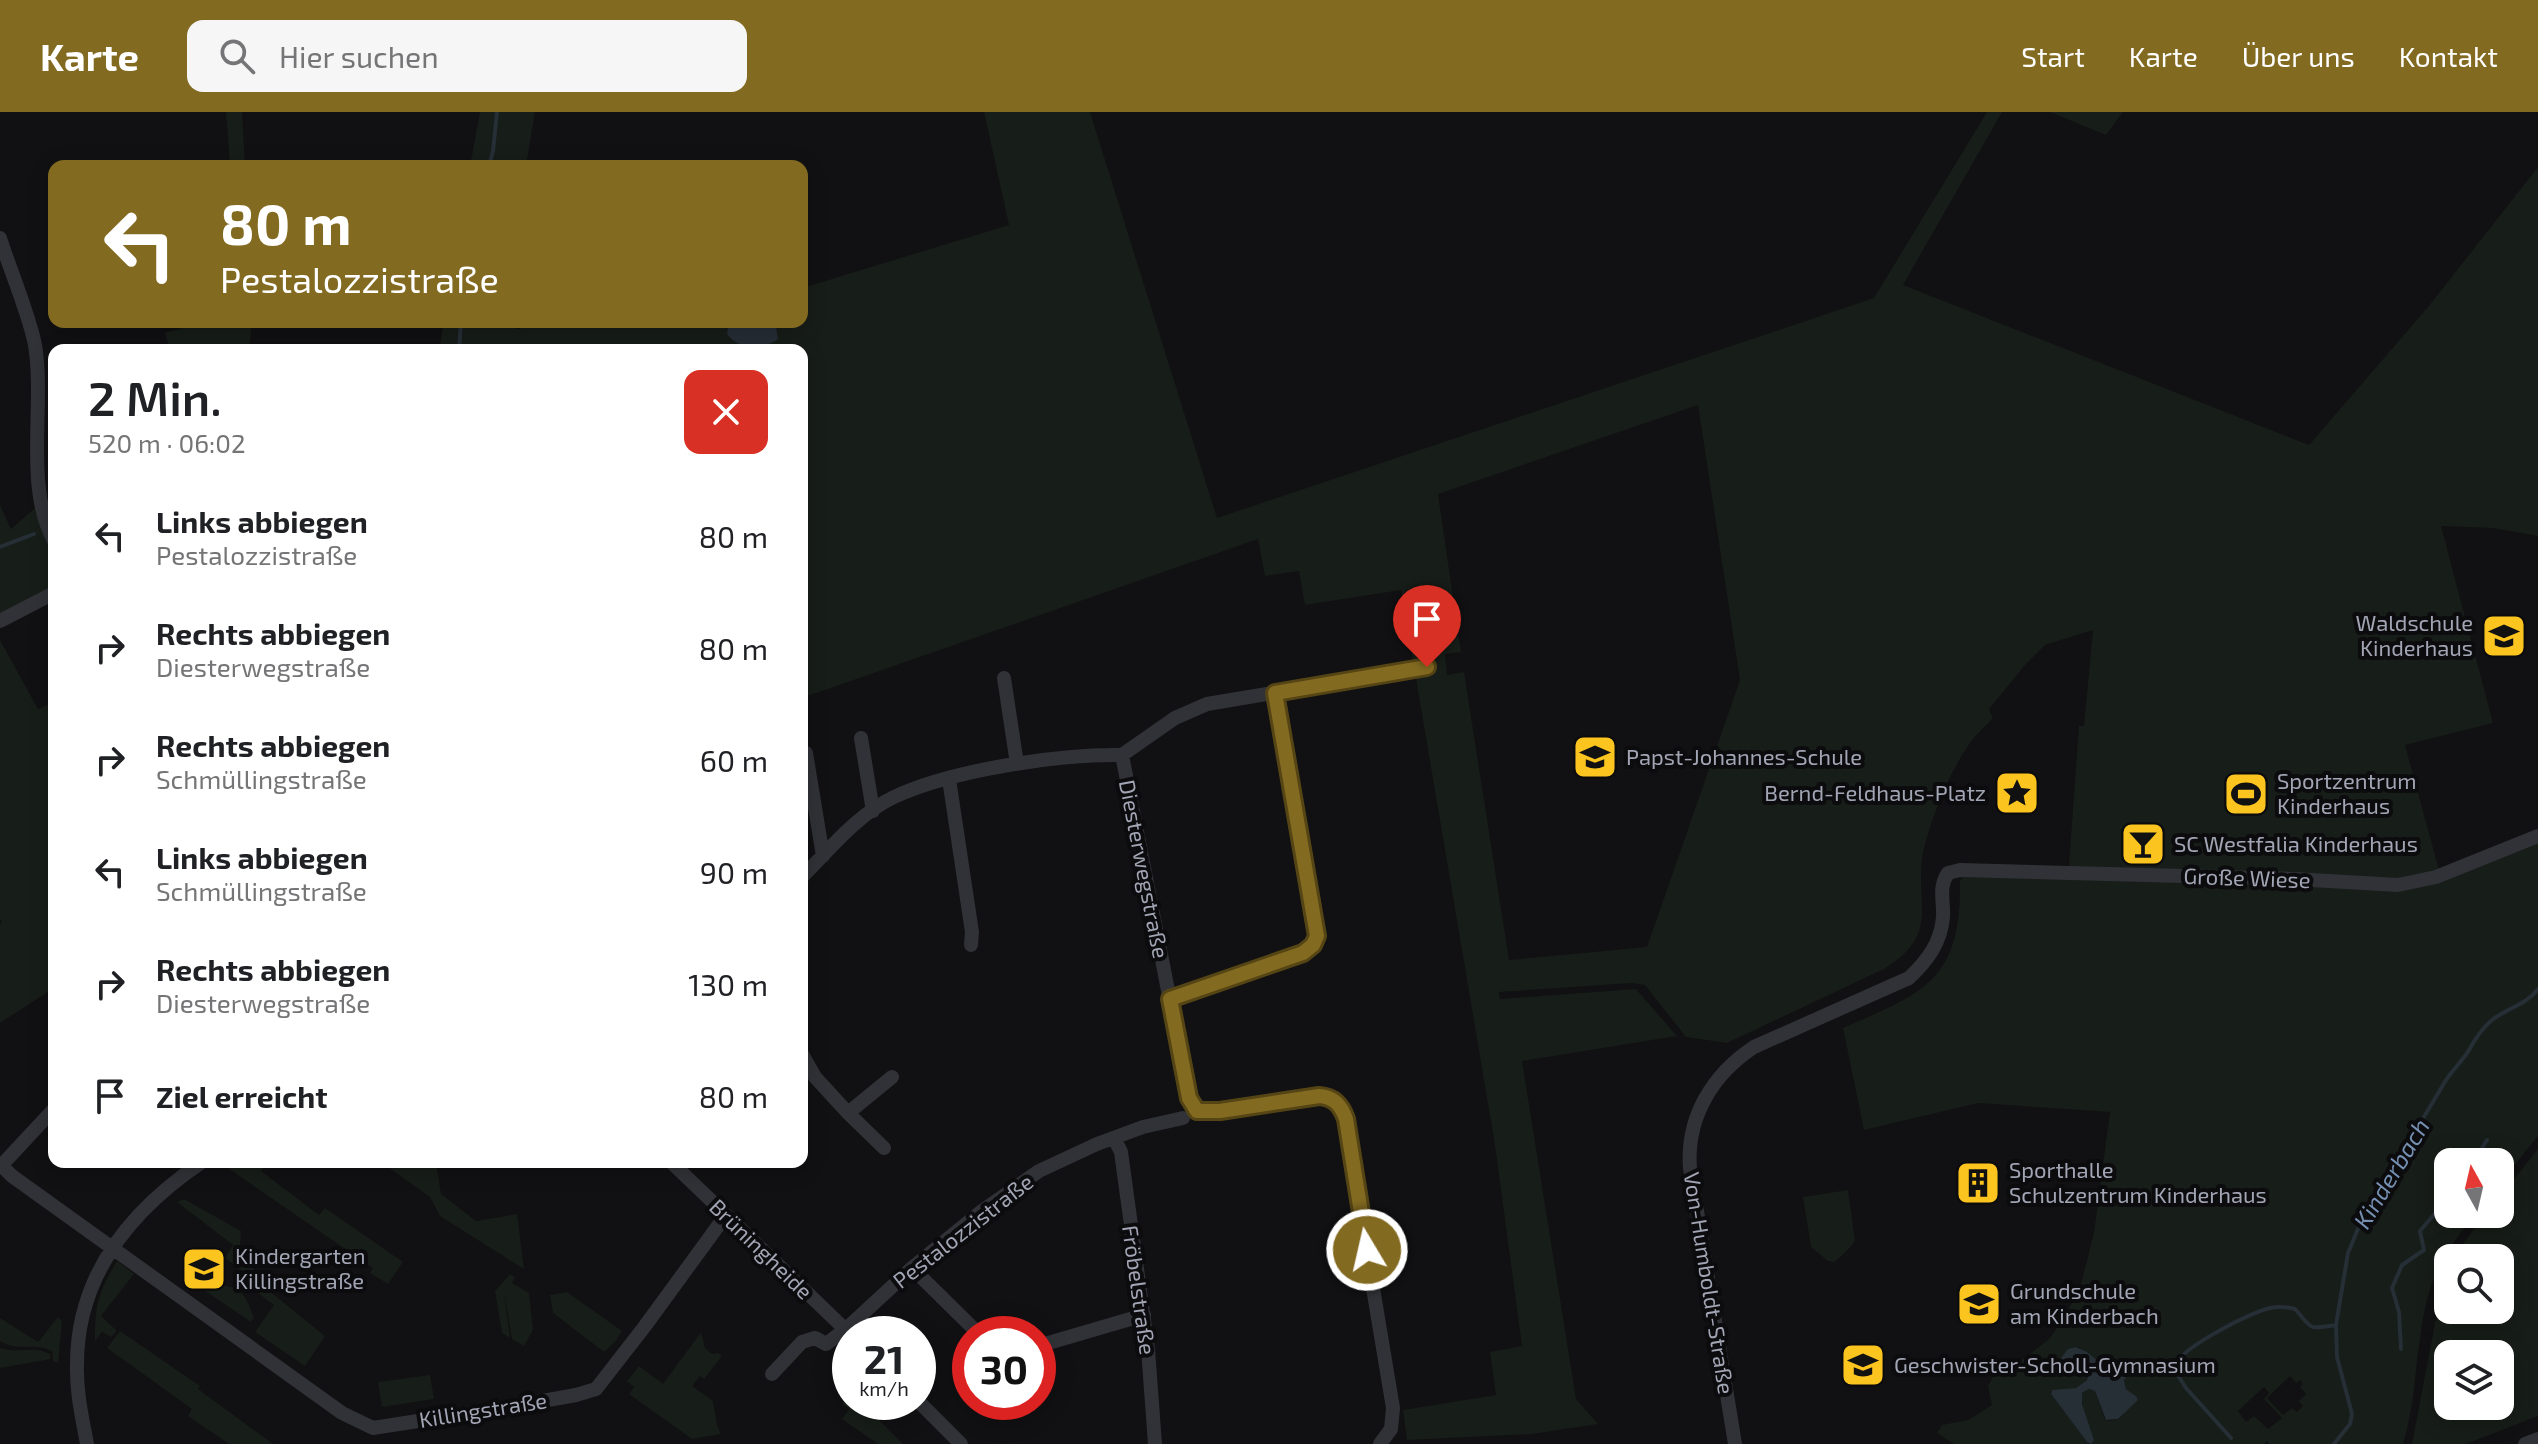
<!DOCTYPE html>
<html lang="de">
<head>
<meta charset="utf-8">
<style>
	body { margin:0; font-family:"Exo 2",sans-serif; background:#f6f6f6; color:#202124; height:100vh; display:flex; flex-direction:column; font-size:30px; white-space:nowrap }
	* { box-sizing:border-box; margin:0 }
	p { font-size:26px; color:#757577 }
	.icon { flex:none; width:44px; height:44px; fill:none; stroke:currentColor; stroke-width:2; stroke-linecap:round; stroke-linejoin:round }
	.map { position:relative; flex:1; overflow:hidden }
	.sheet { position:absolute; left:48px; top:232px; width:760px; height:824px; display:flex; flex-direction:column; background:#fff; border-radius:16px; box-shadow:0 4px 20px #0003 }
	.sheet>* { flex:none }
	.guide { position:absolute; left:48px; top:48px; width:760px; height:168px; border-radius:16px; box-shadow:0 4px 20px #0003; background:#836a21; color:#fff; overflow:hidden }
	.needle { width:52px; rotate:352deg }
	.fabs { position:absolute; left:2434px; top:1036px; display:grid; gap:16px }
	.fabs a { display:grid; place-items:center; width:80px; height:80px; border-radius:16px; background:#fff; box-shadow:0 4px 20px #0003; font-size:40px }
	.speed { position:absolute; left:832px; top:1204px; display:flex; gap:16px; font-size:40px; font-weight:700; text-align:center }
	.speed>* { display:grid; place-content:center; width:104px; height:104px; border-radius:50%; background:#fff; box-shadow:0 4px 20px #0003; line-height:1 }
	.speed small { font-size:20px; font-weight:400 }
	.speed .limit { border:12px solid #d22; background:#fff; color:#111 }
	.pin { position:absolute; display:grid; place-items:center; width:68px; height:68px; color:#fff; margin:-82px -34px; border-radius:50% 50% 50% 0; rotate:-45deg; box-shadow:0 0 8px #0007 }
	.pin .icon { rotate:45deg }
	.me { position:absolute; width:88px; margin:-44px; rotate:351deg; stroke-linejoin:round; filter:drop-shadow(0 0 6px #0008) }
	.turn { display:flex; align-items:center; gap:28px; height:168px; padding:0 40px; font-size:36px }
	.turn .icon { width:104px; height:104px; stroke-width:2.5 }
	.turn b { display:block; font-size:56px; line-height:68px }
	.round { display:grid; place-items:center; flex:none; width:84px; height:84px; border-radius:16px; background:#f6f6f6 }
	.overview { display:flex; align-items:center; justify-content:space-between; height:136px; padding:0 40px }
	h1 { font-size:48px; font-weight:600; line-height:60px }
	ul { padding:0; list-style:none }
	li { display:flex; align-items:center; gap:24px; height:112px; padding:0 40px }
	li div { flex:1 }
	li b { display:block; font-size:30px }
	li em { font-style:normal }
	header { display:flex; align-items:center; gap:48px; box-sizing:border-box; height:112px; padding:0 40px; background:#836a21; color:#fff }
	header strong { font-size:38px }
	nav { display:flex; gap:44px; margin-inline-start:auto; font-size:28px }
	.search { width:560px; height:72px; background:#f6f6f6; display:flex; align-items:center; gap:20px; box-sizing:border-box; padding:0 28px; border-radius:16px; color:#757577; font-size:30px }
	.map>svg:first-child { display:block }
	.green { fill:#171d18; fill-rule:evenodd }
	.water { fill:#262e36 }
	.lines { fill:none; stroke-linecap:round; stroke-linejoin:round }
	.stream { stroke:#262e36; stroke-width:4 }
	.minor { stroke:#313237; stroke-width:14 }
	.route-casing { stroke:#554515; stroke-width:20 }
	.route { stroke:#836a21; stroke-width:14 }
	.labels { text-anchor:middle; stroke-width:8; stroke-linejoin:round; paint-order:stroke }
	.poi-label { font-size:22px; fill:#a1a5b4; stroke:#0c0b0d; text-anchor:start }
	.street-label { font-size:22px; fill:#a1a5b4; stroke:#0c0b0d }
	.water-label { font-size:24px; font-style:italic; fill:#7590b2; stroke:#0c0b0d }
</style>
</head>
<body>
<header>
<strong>Karte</strong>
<div class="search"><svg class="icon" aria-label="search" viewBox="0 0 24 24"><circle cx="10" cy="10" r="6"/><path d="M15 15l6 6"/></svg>Hier suchen</div>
<nav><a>Start</a><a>Karte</a><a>Über uns</a><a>Kontakt</a></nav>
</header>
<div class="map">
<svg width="2538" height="1332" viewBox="0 0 2538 1332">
	<rect width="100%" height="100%" fill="#111012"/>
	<path class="green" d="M 226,0 L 242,0 L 245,54 L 230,54 Z
		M 480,0 L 535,0 L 526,54 L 470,54 Z
		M 984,0 L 1090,0 L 1217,406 L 1874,186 L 1987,0 L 2002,0 L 1903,173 L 2309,333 L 2428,195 L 2538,55 L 2538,424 L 2493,416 L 2441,414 L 2493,611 L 2405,633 L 2439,758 L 2538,731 L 2538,1024 L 2500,1071 L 2500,1050 L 2448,1050 L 2448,1102 L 2475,1102 C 2462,1119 2449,1135 2439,1154 C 2413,1209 2421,1275 2403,1332 L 2269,1332 L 2267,1329 L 2264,1332 L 1954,1332 L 1937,1321 L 1942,1313 L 1968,1308 L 1992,1293 L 1988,1274 L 1995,1261 L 2025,1246 L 2049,1227 L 2062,1209 L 2080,1176 L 2094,1121 L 2110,1000 L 1978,991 L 1864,1018 L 1843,916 C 1926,880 1961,868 1960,769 L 1963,765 L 2068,767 L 2079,614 L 2084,614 L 2093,518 L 2045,533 L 2026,552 L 1989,597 L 1993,606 C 1985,615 1974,624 1968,634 C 1948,663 1933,702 1924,736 C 1912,788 1944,821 1884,857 L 1727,931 L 1686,925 L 1645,873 L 1632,871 L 1499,880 L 1500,887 L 1636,877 L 1677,924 L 1522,949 L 1576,1287 L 1598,1312 L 1532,1322 L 1407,1328 L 1403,1298 L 1496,1283 L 1490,1240 L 1522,1234 L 1495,1033 L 1401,478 L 1305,493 L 1299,459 L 1265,464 L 1258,427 L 802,586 L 802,240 L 810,248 L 799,233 L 801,238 L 439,238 L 444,210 L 500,210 L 499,214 L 519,217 L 539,210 L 729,210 L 727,212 L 776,215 L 766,210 L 802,210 L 802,176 L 1009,113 ZM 1698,293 L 1740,568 L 1647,835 L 1509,848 L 1464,560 L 1447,563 L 1445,542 L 1461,540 L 1438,382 ZM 2078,1235 L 2111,1260 L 2135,1256 L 2124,1268 L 2126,1277 L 2136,1284 L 2119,1307 L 2108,1309 L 2105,1307 L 2095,1279 L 2089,1277 L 2082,1281 C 2080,1298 2093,1316 2091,1332 L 2088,1331 L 2051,1282 L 2051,1279 L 2076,1276 L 2087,1268 L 2086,1259 L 2080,1256 L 2054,1259 L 2053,1256 ZM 2290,1264 L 2296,1271 L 2300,1268 L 2303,1272 L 2300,1275 L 2306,1282 L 2299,1289 L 2303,1294 L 2297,1300 L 2292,1296 L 2283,1303 L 2267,1286 ZM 2264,1275 L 2269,1281 L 2264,1287 L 2282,1306 L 2268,1317 L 2254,1304 L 2246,1310 L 2238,1299 Z
		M 2050,0 L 2123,0 L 2106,23 Z
		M 206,210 L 252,210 L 249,238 L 170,238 L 165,221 Z
		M 54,388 L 54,478 L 0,506 L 0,393 L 11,417 L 35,396 Z
		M 0,528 L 38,597 L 54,590 L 54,876 L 0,911 L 0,812 L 2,810 L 0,807 Z
		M 2538,1037 L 2538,1304 L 2466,1332 L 2412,1332 L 2435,1211 L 2448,1174 L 2448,1198 L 2500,1198 L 2500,1146 L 2456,1146 L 2465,1129 L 2485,1102 L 2500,1102 L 2500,1084 ZM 2448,1242 L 2500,1242 L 2500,1294 L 2448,1294 Z
		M 228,1050 L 268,1050 L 261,1059 L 319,1103 L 325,1096 L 403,1150 L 388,1172 L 370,1161 L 373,1156 L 229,1057 Z
		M 381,1050 L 403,1050 L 404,1052 L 436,1050 L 441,1082 L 476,1109 L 517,1102 L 524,1157 L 440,1104 L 430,1085 Z
		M 1848,1078 L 1855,1129 C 1852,1134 1840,1146 1834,1150 L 1828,1149 L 1811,1135 L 1803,1085 Z
		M 184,1087 L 241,1119 L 240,1136 L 245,1148 L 263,1167 L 268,1178 L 325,1224 L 305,1254 L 255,1220 L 274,1193 L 249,1175 L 254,1168 L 225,1146 L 233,1133 L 177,1090 Z
		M 117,1149 L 134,1162 L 101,1204 L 117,1219 L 111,1225 L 102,1220 L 95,1229 C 95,1192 98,1181 117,1149 Z
		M 510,1162 L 515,1166 L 512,1171 L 529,1181 L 533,1218 L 524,1234 L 512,1227 L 504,1180 L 510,1226 L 502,1221 L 495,1179 Z
		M 213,1173 C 241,1173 245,1181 254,1206 L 251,1210 L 201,1176 Z
		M 567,1180 L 622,1219 L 615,1230 L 604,1240 L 553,1201 L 550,1183 Z
		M 58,1205 L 62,1209 L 58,1251 L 53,1249 L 52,1239 C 35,1230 16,1240 0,1229 L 0,1206 L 38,1230 Z
		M 120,1219 L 200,1274 L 198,1277 L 273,1332 L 229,1332 L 188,1304 L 192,1297 L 107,1236 Z
		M 701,1220 L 705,1236 L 712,1242 L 718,1241 L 722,1244 L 704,1267 L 700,1264 L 692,1274 L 713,1289 L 717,1313 L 721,1322 L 692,1327 L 629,1282 L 634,1275 L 627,1269 L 639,1254 L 663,1272 Z
		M 0,1236 C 16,1242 34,1233 50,1242 L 51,1247 L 0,1256 Z
		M 430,1263 L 434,1287 L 382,1295 L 378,1270 Z
		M 850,1284 L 850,1290 L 861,1290 L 903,1332 L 878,1332 L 842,1307 L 849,1297 L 842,1292 Z"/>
	<path class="water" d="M 729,210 L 766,210 L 776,215 L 778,227 C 764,238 738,238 727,222 Z
		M 2076,1235 L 2087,1240 L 2111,1260 L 2135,1256 L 2124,1268 L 2126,1277 L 2136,1284 L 2138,1288 L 2118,1307 L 2106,1308 L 2095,1279 L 2089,1277 L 2082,1281 L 2082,1292 L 2094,1328 L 2091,1332 L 2087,1330 L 2051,1282 L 2052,1278 L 2076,1276 L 2087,1268 L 2088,1261 L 2083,1257 L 2052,1258 L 2068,1237 Z"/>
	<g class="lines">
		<path class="stream" d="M 489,54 L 493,39 L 497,0
			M 459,238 L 461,210
			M 0,435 L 34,422
			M 2473,1050 L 2487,1028
			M 2401,1237 L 2399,1200 L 2392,1176 L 2402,1153 L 2424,1138 L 2420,1119 L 2448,1086
			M 2134,1256 L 2176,1252
			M 2231,1326 L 2186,1276 L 2179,1265 L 2176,1252 C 2184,1234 2250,1201 2270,1196 C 2279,1194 2287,1195 2295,1197 C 2314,1218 2306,1217 2336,1213
			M 2334,1332 L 2350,1312 L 2352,1302 L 2337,1245 L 2336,1213 L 2348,1141 L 2360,1112 L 2446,968 C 2452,959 2466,944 2469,938 C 2475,927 2481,917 2492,908 C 2507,896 2526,893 2538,877"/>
		<path class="minor" d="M 0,126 C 10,158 29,202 35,233 C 45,294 24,374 54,429
			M 0,509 L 54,481
			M 1004,566 L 1017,652
			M 861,626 L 873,699
			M 806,641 L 823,744
			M 949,667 L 972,820 L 971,833
			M 802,765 C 830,737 858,702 894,685 C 951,658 1059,642 1122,643
			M 1170,887 L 1303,841 L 1313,833 L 1317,824 L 1275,581
			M 802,942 L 815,965 L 848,1001 L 892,965
			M 848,1001 L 884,1036
			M 1114,1026 L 1121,1040 L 1148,1237 L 1155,1332
			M 671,1050 L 850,1222
			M 2,1054 L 12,1064 L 342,1301 L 373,1316 L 520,1293 L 576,1283 L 596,1277 L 645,1214 L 726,1103
			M 0,1055 L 54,997
			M 912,1156 L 979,1222
			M 1038,1234 L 1144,1203
			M 772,1262 L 802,1230 L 815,1226 L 826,1232 L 845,1218 L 912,1156 L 982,1099 L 1039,1059 L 1097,1032 L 1143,1015 L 1183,1006
			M 918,1289 L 961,1332
			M 87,1332 C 82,1305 76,1279 77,1252 C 77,1162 131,1098 202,1050
			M 1380,1332 L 1391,1317 L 1393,1296 L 1344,1002 L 1334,988 L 1319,984 L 1205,1001 C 1195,998 1193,994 1189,986 L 1122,643 L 1175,606 L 1207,592 L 1427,555
			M 1735,1332 L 1690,1056 C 1686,1005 1713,962 1754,935 L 1909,866 C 1927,849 1941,831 1943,805 C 1944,789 1938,776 1948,761 L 1960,758 L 2294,767 L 2398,773 L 2436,765 L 2538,724
			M 2525,1332 L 2538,1327"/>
	</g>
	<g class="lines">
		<g class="route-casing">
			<path id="route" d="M 1367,1138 L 1346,1007 C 1341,993 1334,985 1319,984 L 1220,999 L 1197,999 L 1189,986 L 1170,887 L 1303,841 L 1313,833 L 1317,824 L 1275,581 L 1427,555"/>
		</g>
		<use href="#route" class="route"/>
	</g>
	<defs>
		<g id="school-square" transform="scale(2.3)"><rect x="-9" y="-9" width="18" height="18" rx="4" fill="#fcc41e" stroke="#0c0b0d"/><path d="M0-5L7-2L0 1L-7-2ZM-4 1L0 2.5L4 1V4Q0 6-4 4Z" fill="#111"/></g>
		<g id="sight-square" transform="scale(2.3)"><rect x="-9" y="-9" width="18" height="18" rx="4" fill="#fcc41e" stroke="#0c0b0d"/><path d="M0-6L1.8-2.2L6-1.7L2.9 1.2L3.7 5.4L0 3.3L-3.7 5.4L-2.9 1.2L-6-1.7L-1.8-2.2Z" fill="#111"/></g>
		<g id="stadium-square" transform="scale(2.3)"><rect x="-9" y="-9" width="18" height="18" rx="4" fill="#fcc41e" stroke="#0c0b0d"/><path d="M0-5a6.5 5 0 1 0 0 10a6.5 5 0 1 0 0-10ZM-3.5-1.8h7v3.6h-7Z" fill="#111"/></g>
		<g id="bar-square" transform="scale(2.3)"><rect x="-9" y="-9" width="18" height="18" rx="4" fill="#fcc41e" stroke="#0c0b0d"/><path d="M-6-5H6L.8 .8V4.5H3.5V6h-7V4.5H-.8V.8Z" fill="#111"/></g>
		<g id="building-square" transform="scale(2.3)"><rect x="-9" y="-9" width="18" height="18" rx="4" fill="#fcc41e" stroke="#0c0b0d"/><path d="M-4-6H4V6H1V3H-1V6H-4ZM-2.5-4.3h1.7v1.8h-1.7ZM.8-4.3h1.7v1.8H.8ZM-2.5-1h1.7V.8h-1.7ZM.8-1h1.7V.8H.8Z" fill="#111"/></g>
	</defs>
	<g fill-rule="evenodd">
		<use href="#school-square" x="2504" y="524"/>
		<use href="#school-square" x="1595" y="645"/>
		<use href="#sight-square" x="2017" y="681"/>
		<use href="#stadium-square" x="2246" y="682"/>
		<use href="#bar-square" x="2143" y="732"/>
		<use href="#building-square" x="1978" y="1071"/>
		<use href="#school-square" x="204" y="1157"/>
		<use href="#school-square" x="1979" y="1192"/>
		<use href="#school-square" x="1863" y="1253"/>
	</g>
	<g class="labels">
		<g class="poi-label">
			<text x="2473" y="519" text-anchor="end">Waldschule<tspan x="2473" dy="25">Kinderhaus</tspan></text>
			<text x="1626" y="653">Papst-Johannes-Schule</text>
			<text x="2277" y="677">Sportzentrum<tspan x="2277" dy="25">Kinderhaus</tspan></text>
			<text x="1986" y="689" text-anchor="end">Bernd-Feldhaus-Platz</text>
			<text x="2174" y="740">SC Westfalia Kinderhaus</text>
			<text x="2009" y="1066">Sporthalle<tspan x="2009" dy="25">Schulzentrum Kinderhaus</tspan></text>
			<text x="235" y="1152">Kindergarten<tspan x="235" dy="25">Killingstraße</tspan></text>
			<text x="2010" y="1187">Grundschule<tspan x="2010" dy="25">am Kinderbach</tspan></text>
			<text x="1894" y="1261">Geschwister-Scholl-Gymnasium</text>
		</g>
		<g class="street-label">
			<text transform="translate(1144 757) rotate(79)" y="8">Diesterwegstraße</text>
			<text transform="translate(2247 766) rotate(2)" y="8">Große Wiese</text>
			<text transform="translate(963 1119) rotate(-38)" y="8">Pestalozzistraße</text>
			<text transform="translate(761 1137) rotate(44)" y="8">Brüningheide</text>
			<text transform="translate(1709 1171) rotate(81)" y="8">Von-Humboldt-Straße</text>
			<text transform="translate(1139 1178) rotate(82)" y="8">Fröbelstraße</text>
			<text transform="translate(483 1298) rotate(-9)" y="8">Killingstraße</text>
		</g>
		<g class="water-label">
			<text transform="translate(2392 1062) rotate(-59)" y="8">Kinderbach</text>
		</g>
	</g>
</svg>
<div class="fabs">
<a><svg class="needle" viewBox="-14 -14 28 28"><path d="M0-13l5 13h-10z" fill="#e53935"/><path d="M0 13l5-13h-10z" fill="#757577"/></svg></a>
<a><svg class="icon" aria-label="search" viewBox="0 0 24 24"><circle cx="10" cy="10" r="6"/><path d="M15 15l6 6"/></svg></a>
<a><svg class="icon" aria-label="layers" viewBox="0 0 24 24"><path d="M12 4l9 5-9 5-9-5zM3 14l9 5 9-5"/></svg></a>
</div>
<div class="speed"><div>21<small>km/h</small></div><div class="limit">30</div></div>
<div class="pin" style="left:1427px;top:555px;background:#d93025"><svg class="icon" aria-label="arrive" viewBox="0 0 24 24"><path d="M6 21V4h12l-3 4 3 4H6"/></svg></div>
<svg class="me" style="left:1367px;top:1138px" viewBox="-20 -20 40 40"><circle r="17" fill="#836a21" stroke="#fff" stroke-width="3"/><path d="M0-11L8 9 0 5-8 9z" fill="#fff"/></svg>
<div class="guide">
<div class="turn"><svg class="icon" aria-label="left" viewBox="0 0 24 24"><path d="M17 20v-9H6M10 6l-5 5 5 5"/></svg><div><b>80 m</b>Pestalozzistraße</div></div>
</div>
<section class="sheet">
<div class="overview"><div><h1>2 Min.</h1><p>520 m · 06:02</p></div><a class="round" style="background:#d93025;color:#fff"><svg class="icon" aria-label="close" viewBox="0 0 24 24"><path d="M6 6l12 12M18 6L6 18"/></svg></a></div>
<ul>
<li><svg class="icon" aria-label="left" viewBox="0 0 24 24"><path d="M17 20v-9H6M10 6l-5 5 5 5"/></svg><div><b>Links abbiegen</b><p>Pestalozzistraße</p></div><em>80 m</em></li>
<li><svg class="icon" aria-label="right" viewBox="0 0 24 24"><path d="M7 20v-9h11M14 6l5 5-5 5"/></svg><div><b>Rechts abbiegen</b><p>Diesterwegstraße</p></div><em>80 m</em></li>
<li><svg class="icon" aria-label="right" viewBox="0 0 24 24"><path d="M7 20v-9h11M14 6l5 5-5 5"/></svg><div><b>Rechts abbiegen</b><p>Schmüllingstraße</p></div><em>60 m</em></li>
<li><svg class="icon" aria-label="left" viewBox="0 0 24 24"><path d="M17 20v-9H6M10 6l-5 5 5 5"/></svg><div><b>Links abbiegen</b><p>Schmüllingstraße</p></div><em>90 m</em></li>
<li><svg class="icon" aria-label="right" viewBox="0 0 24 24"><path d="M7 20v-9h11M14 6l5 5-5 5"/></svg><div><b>Rechts abbiegen</b><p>Diesterwegstraße</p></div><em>130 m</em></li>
<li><svg class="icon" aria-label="arrive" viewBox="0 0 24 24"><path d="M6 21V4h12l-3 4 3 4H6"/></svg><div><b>Ziel erreicht</b></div><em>80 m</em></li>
</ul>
</section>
</div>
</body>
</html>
